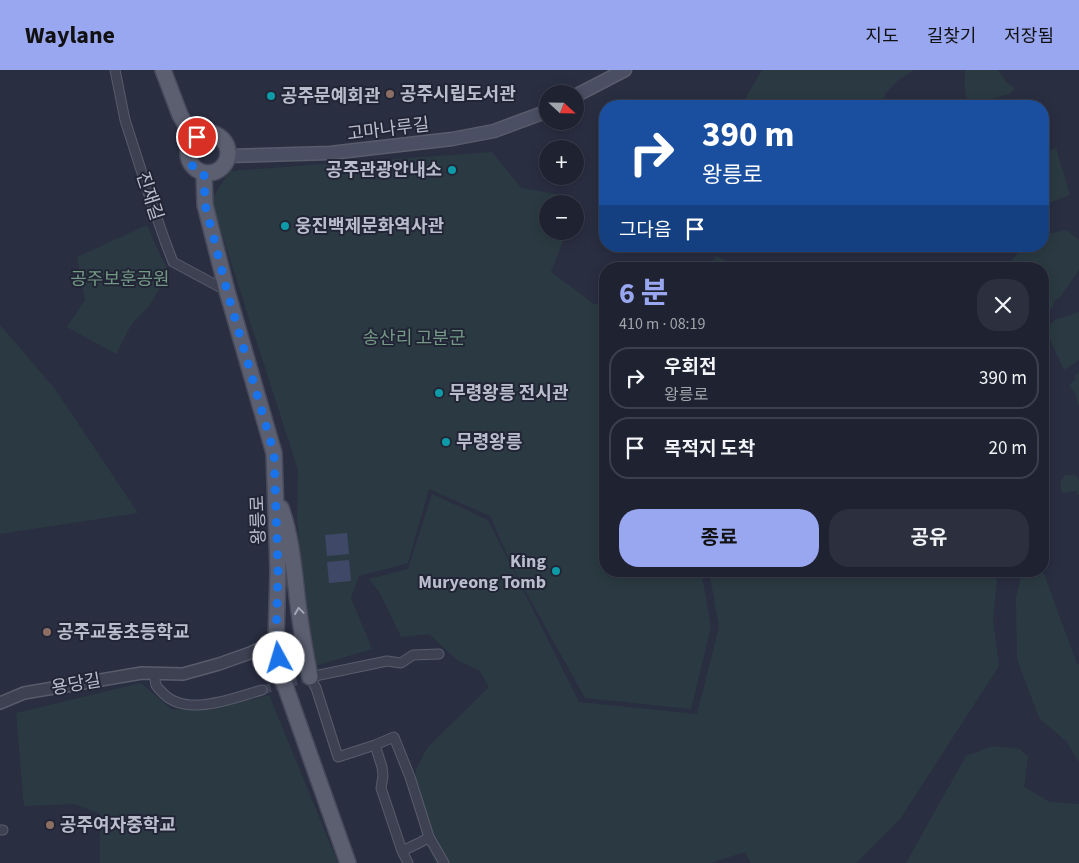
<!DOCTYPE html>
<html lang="ko">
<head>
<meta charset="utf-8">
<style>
	body { margin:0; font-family:"Source Sans 3","Noto Sans KR",sans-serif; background:#2c2f3d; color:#f1f3f6; height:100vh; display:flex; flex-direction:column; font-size:19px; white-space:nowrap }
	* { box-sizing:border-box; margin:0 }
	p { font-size:16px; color:#a1a4ab }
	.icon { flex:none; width:28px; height:28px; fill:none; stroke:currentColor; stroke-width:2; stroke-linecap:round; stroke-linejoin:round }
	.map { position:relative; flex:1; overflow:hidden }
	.sheet { position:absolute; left:599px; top:192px; width:450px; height:315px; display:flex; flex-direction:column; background:#1f2231; border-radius:20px; box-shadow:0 2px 12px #0003,0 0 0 1px #3c3f4d }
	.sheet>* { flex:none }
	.guide { position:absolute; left:599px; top:30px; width:450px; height:152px; border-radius:20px; box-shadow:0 2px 12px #0003,0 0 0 1px #3c3f4d; background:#1a4fa0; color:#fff; overflow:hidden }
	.needle { width:32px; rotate:112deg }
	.buttons { position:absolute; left:539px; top:15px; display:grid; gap:10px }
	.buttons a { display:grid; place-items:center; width:45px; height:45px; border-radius:50%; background:#1f2231; box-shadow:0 2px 12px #0003,0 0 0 1px #3c3f4d; font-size:25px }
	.pin { position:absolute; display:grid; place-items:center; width:42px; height:42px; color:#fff; margin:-21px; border:2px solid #fff; border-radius:50%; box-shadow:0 1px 5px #0007 }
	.me { position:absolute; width:55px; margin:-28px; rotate:354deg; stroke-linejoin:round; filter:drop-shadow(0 0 4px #0008) }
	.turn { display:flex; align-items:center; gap:18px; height:105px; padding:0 20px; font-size:22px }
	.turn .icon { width:65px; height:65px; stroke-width:2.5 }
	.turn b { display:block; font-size:35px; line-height:42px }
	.then { display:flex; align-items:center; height:48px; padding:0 20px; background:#0003; gap:10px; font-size:19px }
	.round { display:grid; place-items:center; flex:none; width:52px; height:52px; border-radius:20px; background:#2c2f3d }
	.head { display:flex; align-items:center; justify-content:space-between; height:85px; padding:0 20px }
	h1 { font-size:30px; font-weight:700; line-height:38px; color:#99a7f0 }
	.button { display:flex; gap:10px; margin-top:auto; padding:10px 20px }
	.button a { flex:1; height:58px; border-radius:20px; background:#99a7f0; color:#111; font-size:20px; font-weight:700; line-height:58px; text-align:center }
	.button a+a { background:#2c2f3d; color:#f1f3f6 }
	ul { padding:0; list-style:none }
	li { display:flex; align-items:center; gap:15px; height:62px; margin:0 10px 8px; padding:0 10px; border:2px solid #3c3f4d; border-radius:20px }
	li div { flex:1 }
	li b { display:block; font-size:19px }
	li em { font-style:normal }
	header { display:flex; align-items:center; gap:30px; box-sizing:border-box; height:70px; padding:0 25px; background:#99a7f0; color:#111 }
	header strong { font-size:24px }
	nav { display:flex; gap:28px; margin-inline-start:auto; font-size:18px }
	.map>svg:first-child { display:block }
	.green { fill:#2b3a42 }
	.water { fill:#404868 }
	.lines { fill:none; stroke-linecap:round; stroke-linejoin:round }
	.minor-tunnel { stroke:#3f4356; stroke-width:9; stroke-dasharray:9 4.5; stroke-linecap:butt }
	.minor-casing { stroke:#585c6b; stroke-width:11 }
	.tertiary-casing { stroke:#585c6b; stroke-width:14 }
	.secondary-casing { stroke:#585c6b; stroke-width:15 }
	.primary-casing { stroke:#474a5a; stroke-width:18 }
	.minor { stroke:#3d4151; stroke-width:9 }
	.tertiary { stroke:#3d4151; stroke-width:11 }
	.secondary { stroke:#4b4f63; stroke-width:12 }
	.primary { stroke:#5b5f70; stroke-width:15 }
	.oneway { stroke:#a2a6b4 }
	.route { stroke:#1a73e8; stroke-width:9; stroke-dasharray:0 16.2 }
	.education-dot { fill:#8d6e63; stroke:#222536; stroke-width:2 }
	.culture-dot { fill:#0f9aa8; stroke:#222536; stroke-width:2 }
	.labels { text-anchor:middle; stroke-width:4; stroke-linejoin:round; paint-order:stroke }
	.poi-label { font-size:18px; font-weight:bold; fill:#babdcb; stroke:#222536; text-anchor:start }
	.street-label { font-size:18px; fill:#babdcb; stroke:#222536 }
	.park-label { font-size:18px; fill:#739984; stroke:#222536 }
</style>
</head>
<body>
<header>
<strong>Waylane</strong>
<nav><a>지도</a><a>길찾기</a><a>저장됨</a></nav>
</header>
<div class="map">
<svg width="1079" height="793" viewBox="0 0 1079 793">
	<rect width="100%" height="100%" fill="#292e41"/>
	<path class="green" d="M 762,0 L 914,0 L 897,11 L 885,24 L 883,36 L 741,36 Z
		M 965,0 L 998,0 L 1007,13 L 1015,18 L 1011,23 L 973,35 C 962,30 965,11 965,0 Z
		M 1056,78 L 1070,125 L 1043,135 L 1043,83 Z
		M 492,82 L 521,118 L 567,126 L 570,134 L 548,134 L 548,161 L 567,161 L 551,202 L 594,234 L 605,234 L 605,501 L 701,501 L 711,557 L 691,639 L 585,628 L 515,502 L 490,446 L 429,419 L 408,493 L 359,506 L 351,528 L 372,579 L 315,596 L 297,452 L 298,400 L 211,130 L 230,101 Z
		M 147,155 L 160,185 L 169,201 L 150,235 L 131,255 L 116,284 L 67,257 L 85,230 L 77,187 Z
		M 1066,160 L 1079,170 L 1079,200 L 1060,227 L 1055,230 L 1053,237 L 1043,245 L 1042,199 L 1000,199 L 1006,196 L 1025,176 L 1042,176 L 1043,166 L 1044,165 Z
		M 717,186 L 731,193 L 806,198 L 807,199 L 708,199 L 710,193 Z
		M 1079,242 L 1079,290 L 1064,300 L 1045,259 L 1055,250 Z
		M 0,255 L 55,319 L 138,443 L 0,464 Z
		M 1044,274 L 1051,289 L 1043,293 L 1043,275 Z
		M 1079,302 L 1079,336 L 1077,332 L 1077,327 L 1069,315 L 1075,310 L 1075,305 Z
		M 1065,405 L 1075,405 L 1079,410 L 1079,424 L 1078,425 L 1076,421 L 1063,423 C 1059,418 1060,410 1065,405 Z
		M 432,424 L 488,450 L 579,632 L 697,644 L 719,557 L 709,501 L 987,501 L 997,510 L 993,549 L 999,596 L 900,749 L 856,793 L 751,793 L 745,782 L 711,793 L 436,793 L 422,766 L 415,720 L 416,700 L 427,678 L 489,617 L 479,600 L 458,591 L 429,564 L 401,567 L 380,523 L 369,509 L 408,499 Z
		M 1022,501 L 1042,501 L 1044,504 L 1077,594 L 1079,594 L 1079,692 L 1067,672 L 1039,648 L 1017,589 L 1016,528 Z
		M 141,613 L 171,639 L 209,640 L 269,625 L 338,793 L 100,793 L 100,744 L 75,734 L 24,736 L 16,643 Z
		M 992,676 L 1020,679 L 1028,687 L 1024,717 L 1050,732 L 1079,734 L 1079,793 L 906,793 L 966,686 Z"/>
	<path class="water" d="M 347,463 L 349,484 L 327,486 L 325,465 Z
		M 349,490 L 351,511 L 329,513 L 327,492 Z"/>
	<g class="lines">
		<path class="minor-tunnel" d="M 262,620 L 310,607"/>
		<g class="minor-casing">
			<path id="minor" d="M 115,0 L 125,50 L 151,131 L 165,171 L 173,192 L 227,221
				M 154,603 C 155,607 155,612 156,615 C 157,617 160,620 161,621 C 184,649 233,628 262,620
				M 375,675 L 394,667 L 410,707 L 429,767 L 421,772 L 402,781
				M 0,760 L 3,760
				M 429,767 L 444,793
				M 408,793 L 402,781 L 381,718 L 383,706 L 382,697 L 375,675 L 338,687 L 316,618 L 310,607 L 387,591 L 401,593 L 413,585 L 439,584"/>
		</g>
		<g class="tertiary-casing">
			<path id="tertiary" d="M 0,633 L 24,623 L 142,603 L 183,604 L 219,594 L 250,583 L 276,571"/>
		</g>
		<g class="secondary-casing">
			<path id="secondary" d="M 575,26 L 625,0
				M 227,86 L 330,83 L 452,69 L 494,61 L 548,41"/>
		</g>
		<g class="primary-casing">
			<path id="primary" d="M 163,0 L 180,45 L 194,69
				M188 83a20 20 0 1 1 40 0a20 20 0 1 1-40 0Z
				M 204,103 L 205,135 L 227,221 L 274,383 L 278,501 L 276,571 L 281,604 L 348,793
				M 281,438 C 292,469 294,501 298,534 C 301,558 305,582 310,607"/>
		</g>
		<use href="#minor" class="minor"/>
		<use href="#tertiary" class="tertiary"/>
		<use href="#secondary" class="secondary"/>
		<use href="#primary" class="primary"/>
	</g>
	<defs><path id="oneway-chevron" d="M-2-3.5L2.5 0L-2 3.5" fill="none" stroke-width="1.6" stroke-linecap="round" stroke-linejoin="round" transform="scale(1.25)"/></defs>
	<use class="oneway" href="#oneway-chevron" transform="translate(299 541) rotate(-98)"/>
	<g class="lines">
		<path class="route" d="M 197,67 C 183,80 186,97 204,103 L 205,135 L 214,169 L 227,221 L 274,383 L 278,501 L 276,571 L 279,588"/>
	</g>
	<g class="education-dot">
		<circle cx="390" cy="24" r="5"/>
		<circle cx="47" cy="562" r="5"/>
		<circle cx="50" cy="755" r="5"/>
	</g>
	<g class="culture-dot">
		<circle cx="271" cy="26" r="5"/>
		<circle cx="452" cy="100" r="5"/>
		<circle cx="285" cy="156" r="5"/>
		<circle cx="439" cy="323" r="5"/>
		<circle cx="446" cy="372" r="5"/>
		<circle cx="556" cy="501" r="5"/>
	</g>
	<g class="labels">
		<g class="poi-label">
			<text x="400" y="30">공주시립도서관</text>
			<text x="281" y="32">공주문예회관</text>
			<text x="442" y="106" text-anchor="end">공주관광안내소</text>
			<text x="295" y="162">웅진백제문화역사관</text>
			<text x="449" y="329">무령왕릉 전시관</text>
			<text x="456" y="378">무령왕릉</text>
			<text x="546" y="497" text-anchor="end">King<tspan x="546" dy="21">Muryeong Tomb</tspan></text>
			<text x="57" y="568">공주교동초등학교</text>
			<text x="60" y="761">공주여자중학교</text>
		</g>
		<g class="street-label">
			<text transform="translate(388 59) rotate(-7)" y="6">고마나루길</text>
			<text transform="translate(150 126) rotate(72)" y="6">진재길</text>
			<text transform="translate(258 450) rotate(-92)" y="6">왕릉로</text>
			<text transform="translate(76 614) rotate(-10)" y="6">용당길</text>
		</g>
		<g class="park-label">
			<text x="120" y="215">공주보훈공원</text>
			<text x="414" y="274">송산리 고분군</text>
		</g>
	</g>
</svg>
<div class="buttons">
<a><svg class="needle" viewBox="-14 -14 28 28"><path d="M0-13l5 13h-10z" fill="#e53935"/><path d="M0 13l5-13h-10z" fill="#a1a4ab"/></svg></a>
<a>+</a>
<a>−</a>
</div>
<div class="pin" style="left:197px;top:67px;background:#d93025"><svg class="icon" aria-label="arrive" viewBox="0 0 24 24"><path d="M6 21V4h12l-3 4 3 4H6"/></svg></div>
<svg class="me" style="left:279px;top:588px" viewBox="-20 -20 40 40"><circle r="19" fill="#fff"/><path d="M0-13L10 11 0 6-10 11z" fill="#1a73e8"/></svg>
<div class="guide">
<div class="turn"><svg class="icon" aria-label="right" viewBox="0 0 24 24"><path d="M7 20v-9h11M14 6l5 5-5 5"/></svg><div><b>390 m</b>왕릉로</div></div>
<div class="then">그다음<svg class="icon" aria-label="arrive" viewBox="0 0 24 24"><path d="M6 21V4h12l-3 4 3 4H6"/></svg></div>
</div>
<section class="sheet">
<div class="head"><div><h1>6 분</h1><p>410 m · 08:19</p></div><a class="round"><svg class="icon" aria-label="close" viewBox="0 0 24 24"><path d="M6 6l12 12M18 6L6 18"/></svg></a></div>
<ul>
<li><svg class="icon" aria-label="right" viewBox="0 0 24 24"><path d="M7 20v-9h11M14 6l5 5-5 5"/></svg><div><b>우회전</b><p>왕릉로</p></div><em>390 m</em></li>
<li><svg class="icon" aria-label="arrive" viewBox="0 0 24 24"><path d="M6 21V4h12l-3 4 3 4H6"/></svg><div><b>목적지 도착</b></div><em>20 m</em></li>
</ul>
<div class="button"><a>종료</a><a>공유</a></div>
</section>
</div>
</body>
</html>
